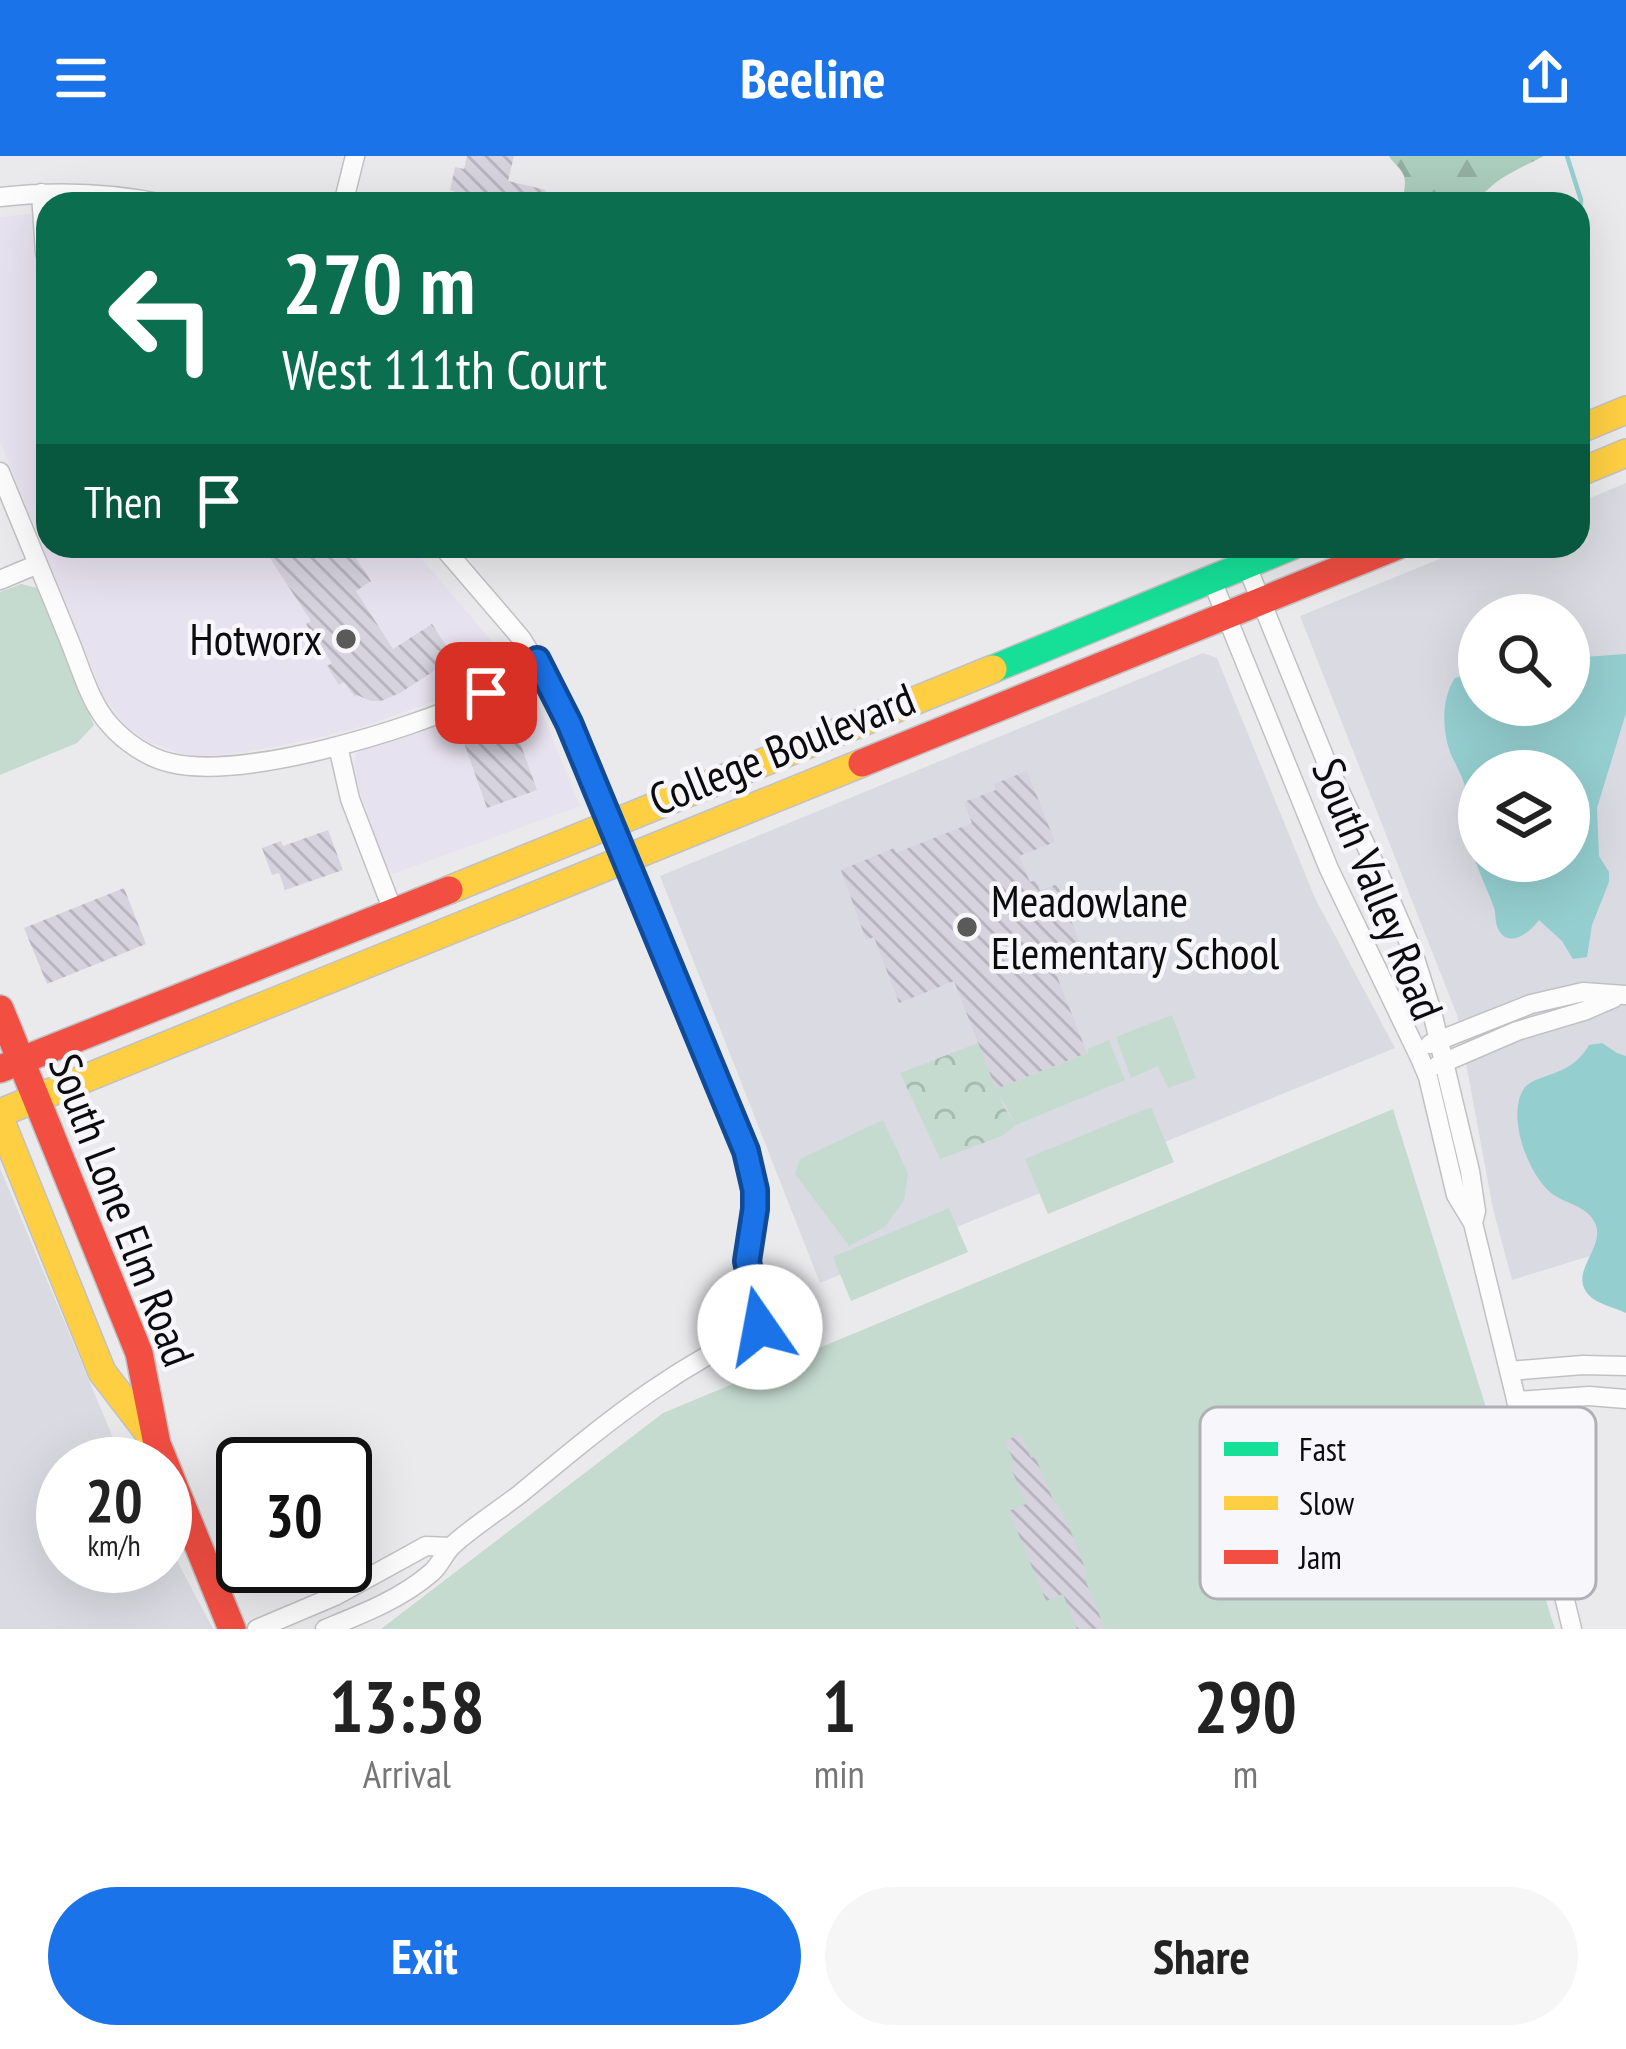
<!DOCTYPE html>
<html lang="en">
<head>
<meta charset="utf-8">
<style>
	body { margin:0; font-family:"PT Sans Narrow",sans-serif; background:#f6f6f6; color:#222; height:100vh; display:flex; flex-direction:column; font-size:45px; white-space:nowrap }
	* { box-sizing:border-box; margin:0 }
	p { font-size:39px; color:#767676 }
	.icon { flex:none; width:66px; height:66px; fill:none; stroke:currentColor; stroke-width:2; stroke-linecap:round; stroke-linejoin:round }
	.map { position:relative; height:1473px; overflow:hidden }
	.drawer { display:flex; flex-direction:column; background:#fff; flex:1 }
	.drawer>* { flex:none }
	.hud { position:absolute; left:36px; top:36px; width:1554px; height:366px; border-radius:36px; box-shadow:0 12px 48px #0002; background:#0b6e4f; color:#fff; overflow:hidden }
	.buttons { position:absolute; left:1458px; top:438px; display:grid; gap:24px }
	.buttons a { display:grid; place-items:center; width:132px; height:132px; border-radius:50%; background:#fff; box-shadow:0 12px 48px #0002; font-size:60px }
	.speed { position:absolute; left:36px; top:1281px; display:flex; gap:24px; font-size:60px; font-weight:700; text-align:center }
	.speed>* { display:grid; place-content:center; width:156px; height:156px; border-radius:50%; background:#fff; box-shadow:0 12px 48px #0002; line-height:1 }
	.speed small { font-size:30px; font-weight:400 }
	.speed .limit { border:6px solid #111; border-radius:18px; background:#fff; color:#111 }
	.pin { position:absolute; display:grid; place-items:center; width:102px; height:102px; color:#fff; margin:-51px; border-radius:24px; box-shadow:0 6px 18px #0006 }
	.me { position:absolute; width:132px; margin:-66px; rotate:348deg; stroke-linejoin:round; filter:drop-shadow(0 0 9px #0008) }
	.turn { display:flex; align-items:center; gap:42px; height:252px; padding:0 48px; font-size:54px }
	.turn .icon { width:156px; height:156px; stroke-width:2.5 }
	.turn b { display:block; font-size:84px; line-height:102px }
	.then { display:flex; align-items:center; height:114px; padding:0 48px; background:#0003; gap:24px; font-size:45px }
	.eta { display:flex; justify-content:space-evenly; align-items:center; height:204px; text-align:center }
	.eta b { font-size:72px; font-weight:700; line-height:84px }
	.action { display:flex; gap:24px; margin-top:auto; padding:24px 48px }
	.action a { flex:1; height:138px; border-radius:72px; background:#1a73e8; color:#fff; font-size:48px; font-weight:700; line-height:138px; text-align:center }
	.action a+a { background:#f6f6f6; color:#222 }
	header { display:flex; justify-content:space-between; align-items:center; height:156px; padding:0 48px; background:#1a73e8; color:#fff; font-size:54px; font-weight:700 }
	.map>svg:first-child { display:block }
	.commercial { fill:#e7e2ef }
	.built { fill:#dadae2; fill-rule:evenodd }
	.green { fill:#c5dbd0 }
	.forest { fill:url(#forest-firs) }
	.park { fill:url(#park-crowns) }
	.water { fill:#94cecf; fill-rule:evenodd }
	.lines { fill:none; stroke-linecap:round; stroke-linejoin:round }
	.stream { stroke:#94cecf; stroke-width:4.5 }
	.building { fill:url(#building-back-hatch) }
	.street-casing { stroke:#c1c1c3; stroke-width:21 }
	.fast-casing { stroke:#c1c1c3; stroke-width:30 }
	.slow-casing { stroke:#c1c1c3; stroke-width:30 }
	.jam-casing { stroke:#c1c1c3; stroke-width:30 }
	.street { stroke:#fcfcfc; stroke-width:18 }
	.fast { stroke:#16e098; stroke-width:27 }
	.slow { stroke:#ffcf43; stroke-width:27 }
	.jam { stroke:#f24e42; stroke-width:27 }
	.route-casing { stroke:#114b97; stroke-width:30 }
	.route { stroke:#1a73e8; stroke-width:21 }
	.poi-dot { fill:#5a5a5b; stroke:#f7f6fb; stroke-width:4.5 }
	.labels { text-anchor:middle; stroke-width:9; stroke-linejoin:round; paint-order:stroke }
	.poi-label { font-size:45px; fill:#0c0c0d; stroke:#f7f6fb; text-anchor:end }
	.street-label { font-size:45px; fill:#0c0c0d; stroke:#f7f6fb }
	.key { fill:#f7f6fb; stroke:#b0b0b4; stroke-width:3 }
	.key-label { font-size:33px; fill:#0c0c0d }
</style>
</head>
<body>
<header><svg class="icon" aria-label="menu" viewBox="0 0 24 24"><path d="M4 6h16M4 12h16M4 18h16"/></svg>Beeline<svg class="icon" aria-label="share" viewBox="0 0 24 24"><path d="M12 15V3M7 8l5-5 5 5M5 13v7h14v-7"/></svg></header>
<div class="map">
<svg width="1626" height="1473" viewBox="0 0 1626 1473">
	<defs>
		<pattern id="forest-firs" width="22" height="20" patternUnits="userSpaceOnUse" patternTransform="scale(3)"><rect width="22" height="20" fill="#abcdbd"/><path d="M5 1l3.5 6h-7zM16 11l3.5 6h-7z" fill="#92afa1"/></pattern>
		<pattern id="park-crowns" width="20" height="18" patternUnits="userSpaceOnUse" patternTransform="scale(3)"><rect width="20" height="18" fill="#c5dbd0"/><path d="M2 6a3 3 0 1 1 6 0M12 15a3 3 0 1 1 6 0" fill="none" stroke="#a8bbb1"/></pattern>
		<pattern id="building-back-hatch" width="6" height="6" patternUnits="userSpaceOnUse" patternTransform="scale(3)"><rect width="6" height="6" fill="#d6d3df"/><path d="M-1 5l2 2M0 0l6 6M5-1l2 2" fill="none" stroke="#b6b4be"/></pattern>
	</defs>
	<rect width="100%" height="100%" fill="#eaeaed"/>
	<path class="commercial" d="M 30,58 L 48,58 L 48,390 L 411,390 L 506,502 L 498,515 L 460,536 L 371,568 L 309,584 L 244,596 L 206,600 L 182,598 L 147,585 L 124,569 L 103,539 L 0,285 L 0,61 Z
		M 523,529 L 529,532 L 538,547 L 580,650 L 393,718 L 385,707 L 359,633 L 354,609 L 356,598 L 361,593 L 477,552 L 508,534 Z"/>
	<path class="built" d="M 1626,327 L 1626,1089 L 1512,1124 L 1493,1053 L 1457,859 L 1300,460 L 1471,390 L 1578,390 L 1578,347 ZM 1479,459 L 1569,459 L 1569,549 L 1479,549 ZM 1479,615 L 1569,615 L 1569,705 L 1479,705 Z
		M 1203,497 L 1217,502 L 1315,742 L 1395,892 L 820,1127 L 660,720 Z
		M 0,1012 L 124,1308 L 63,1308 L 63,1410 L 165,1410 L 165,1382 L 213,1473 L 0,1473 Z"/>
	<path class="green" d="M 21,428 L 37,432 L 94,569 L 77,587 L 0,619 L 0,436 Z
		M 1172,859 L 1196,922 L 1168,932 L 1158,910 L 1131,922 L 1116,881 Z
		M 1109,884 L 1125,924 L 1016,969 L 996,933 L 1088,897 L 1088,893 Z
		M 1151,951 L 1174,1006 L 1048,1058 L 1025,1003 Z
		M 1393,953 L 1555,1473 L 381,1473 L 663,1257 Z
		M 883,964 L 908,1017 L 904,1044 L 885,1071 L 849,1090 L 795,1018 L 800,1003 Z
		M 949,1052 L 968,1096 L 851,1145 L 833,1101 Z"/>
	<path class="forest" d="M 1389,0 L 1544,0 C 1519,13 1490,24 1476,48 L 1403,48 C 1402,38 1408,27 1403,18 C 1400,11 1392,6 1389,0 Z"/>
	<path class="park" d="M 978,887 L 1004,951 L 1016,969 L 1002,980 L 940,1003 L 900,917 Z"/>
	<path class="water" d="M 1626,498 L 1626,557 L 1597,652 L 1599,700 L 1609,716 L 1609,726 L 1592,769 L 1587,801 L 1573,803 L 1562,785 L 1539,764 C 1530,777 1506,795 1497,770 C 1495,764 1496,757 1494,752 C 1488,734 1479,718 1474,700 C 1468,678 1470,657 1466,636 C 1464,620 1454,608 1449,593 C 1442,571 1442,541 1455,522 L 1479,516 L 1479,549 L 1569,549 L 1569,502 ZM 1569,615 L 1569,705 L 1479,705 L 1479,615 Z
		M 1602,887 L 1617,897 L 1626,900 L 1626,1157 C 1616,1152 1601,1149 1592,1142 C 1564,1118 1607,1093 1595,1067 C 1587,1049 1564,1048 1550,1036 C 1528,1017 1507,962 1523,934 C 1534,916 1569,924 1589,889 Z"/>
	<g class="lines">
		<path class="stream" d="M 1567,0 L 1581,44 L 1578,104"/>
	</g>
	<path class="building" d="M 467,0 L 514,0 L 508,25 L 546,34 L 542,48 L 455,48 L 458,37 L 450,34 L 455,11 L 464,13 Z
		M 262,390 L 348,390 L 371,425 L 356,435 L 393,493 L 432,468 L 454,502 L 400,537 L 381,545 L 371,545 L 357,539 L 355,541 L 344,526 L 339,529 L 327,510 L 332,507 L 306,468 L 311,465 Z
		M 514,570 L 537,634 L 487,652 L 464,587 Z
		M 1027,615 L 1055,686 L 1019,700 L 1030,726 L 1036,724 L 1040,735 L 1057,728 L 1086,803 L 1055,815 L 1087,897 L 996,933 L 954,825 L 899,847 L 874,781 L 866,784 L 841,714 L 894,692 L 896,697 L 972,667 L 964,646 L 996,634 L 994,628 Z
		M 328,674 L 343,714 L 285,734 L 279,717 L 272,719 L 262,692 L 281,685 L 283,690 Z
		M 124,732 L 146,788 L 47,828 L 24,772 Z
		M 1021,1278 L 1031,1302 L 1035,1300 L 1055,1349 L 1057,1348 L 1067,1366 L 1081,1401 L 1087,1420 L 1084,1421 L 1105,1473 L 1077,1473 L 1063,1438 L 1046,1445 L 1009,1355 L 1026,1348 L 1010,1310 L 1015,1308 L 1005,1285 Z"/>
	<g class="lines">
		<g class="street-casing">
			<path id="street" d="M 41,37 L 45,97
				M 0,41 C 55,35 108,36 163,48
				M 343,48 L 355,0
				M 0,316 C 23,372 47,429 70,486 C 81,513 90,547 110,569 C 125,586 148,602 171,607 C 243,624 407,575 474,543 C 496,533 516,517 537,504
				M 442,390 L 521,482 L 554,535 L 726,945 L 745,995 L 755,1034 L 755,1053 L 747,1105 L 760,1171
				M 1246,408 L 1328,610 L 1377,713 L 1413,796 L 1432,856 L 1470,1015 L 1476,1055 L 1473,1067
				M 1211,422 L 1329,713 L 1420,902 L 1428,921 L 1456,1039 L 1473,1067 L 1572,1473
				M 0,424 L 38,408
				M 338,590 L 350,643 L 393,755
				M 1430,888 L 1531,848 L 1583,836 L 1626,839
				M 1438,909 L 1517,875 L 1584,855 L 1614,842
				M 1509,1215 L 1583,1209 L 1626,1210
				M 1516,1245 L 1589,1240 L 1626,1243
				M 257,1473 L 335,1440 L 426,1390 L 450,1391
				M 325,1473 C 362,1458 401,1443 431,1417 C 441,1409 444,1396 454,1388 C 474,1370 498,1355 520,1338 C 609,1264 687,1199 797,1157"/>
		</g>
		<g class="fast-casing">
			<path id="fast" d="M 993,513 L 1292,390"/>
		</g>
		<g class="slow-casing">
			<path id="slow" d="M 1578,274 L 1626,254
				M 1578,317 L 1626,297
				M 449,734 L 993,513
				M 0,957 L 862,607
				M 0,963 L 102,1216 L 151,1280"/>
		</g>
		<g class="jam-casing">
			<path id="jam" d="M 862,607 L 1397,390
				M 0,853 L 139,1197 L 157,1288 L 232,1473
				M 0,913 L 449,734"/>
		</g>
		<use href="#street" class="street"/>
		<use href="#fast" class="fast"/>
		<use href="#slow" class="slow"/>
		<use href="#jam" class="jam"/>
	</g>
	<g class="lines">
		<g class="route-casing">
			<path id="route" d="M 486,537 L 537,504 L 569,567 L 746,995 L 755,1034 L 755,1053 L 747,1105 L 760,1171"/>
		</g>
		<use href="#route" class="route"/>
	</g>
	<g class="poi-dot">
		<circle cx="346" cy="483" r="12"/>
		<circle cx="967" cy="771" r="12"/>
	</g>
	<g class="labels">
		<g class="poi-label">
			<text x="322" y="499">Hotworx</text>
			<text x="991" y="761" text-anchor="start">Meadowlane<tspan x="991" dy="52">Elementary School</tspan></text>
		</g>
		<g class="street-label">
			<text transform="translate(782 593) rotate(-22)" y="16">College Boulevard</text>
			<text transform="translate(1378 733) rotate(68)" y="16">South Valley Road</text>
			<text transform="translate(122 1054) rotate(69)" y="16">South Lone Elm Road</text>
		</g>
	</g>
	<rect x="1200" y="1251" width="396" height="192" rx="18" class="key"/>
	<rect x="1224" y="1286" width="54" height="14" fill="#16e098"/>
	<rect x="1224" y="1340" width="54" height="14" fill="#ffcf43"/>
	<rect x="1224" y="1394" width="54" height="14" fill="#f24e42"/>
	<g class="key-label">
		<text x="1299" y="1305">Fast</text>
		<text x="1299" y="1359">Slow</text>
		<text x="1299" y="1413">Jam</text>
	</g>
</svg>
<div class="buttons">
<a><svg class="icon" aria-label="search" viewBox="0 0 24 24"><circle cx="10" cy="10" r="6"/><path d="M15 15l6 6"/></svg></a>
<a><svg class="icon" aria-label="layers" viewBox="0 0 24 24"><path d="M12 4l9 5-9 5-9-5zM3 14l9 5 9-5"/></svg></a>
</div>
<div class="speed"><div>20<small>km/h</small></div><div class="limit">30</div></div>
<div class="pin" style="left:486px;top:537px;background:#d93025"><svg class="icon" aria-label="arrive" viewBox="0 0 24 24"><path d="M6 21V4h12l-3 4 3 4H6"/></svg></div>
<svg class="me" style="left:760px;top:1171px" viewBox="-20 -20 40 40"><circle r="19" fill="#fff"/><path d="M0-13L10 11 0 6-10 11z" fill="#1a73e8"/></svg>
<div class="hud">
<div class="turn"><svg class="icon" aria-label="left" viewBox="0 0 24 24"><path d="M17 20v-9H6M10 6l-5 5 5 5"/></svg><div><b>270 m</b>West 111th Court</div></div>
<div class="then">Then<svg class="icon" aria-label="arrive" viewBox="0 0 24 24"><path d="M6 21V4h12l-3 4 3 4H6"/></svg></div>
</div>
</div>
<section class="drawer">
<div class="eta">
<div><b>13:58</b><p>Arrival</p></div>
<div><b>1</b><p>min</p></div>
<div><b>290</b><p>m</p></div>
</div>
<div class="action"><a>Exit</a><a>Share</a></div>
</section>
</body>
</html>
